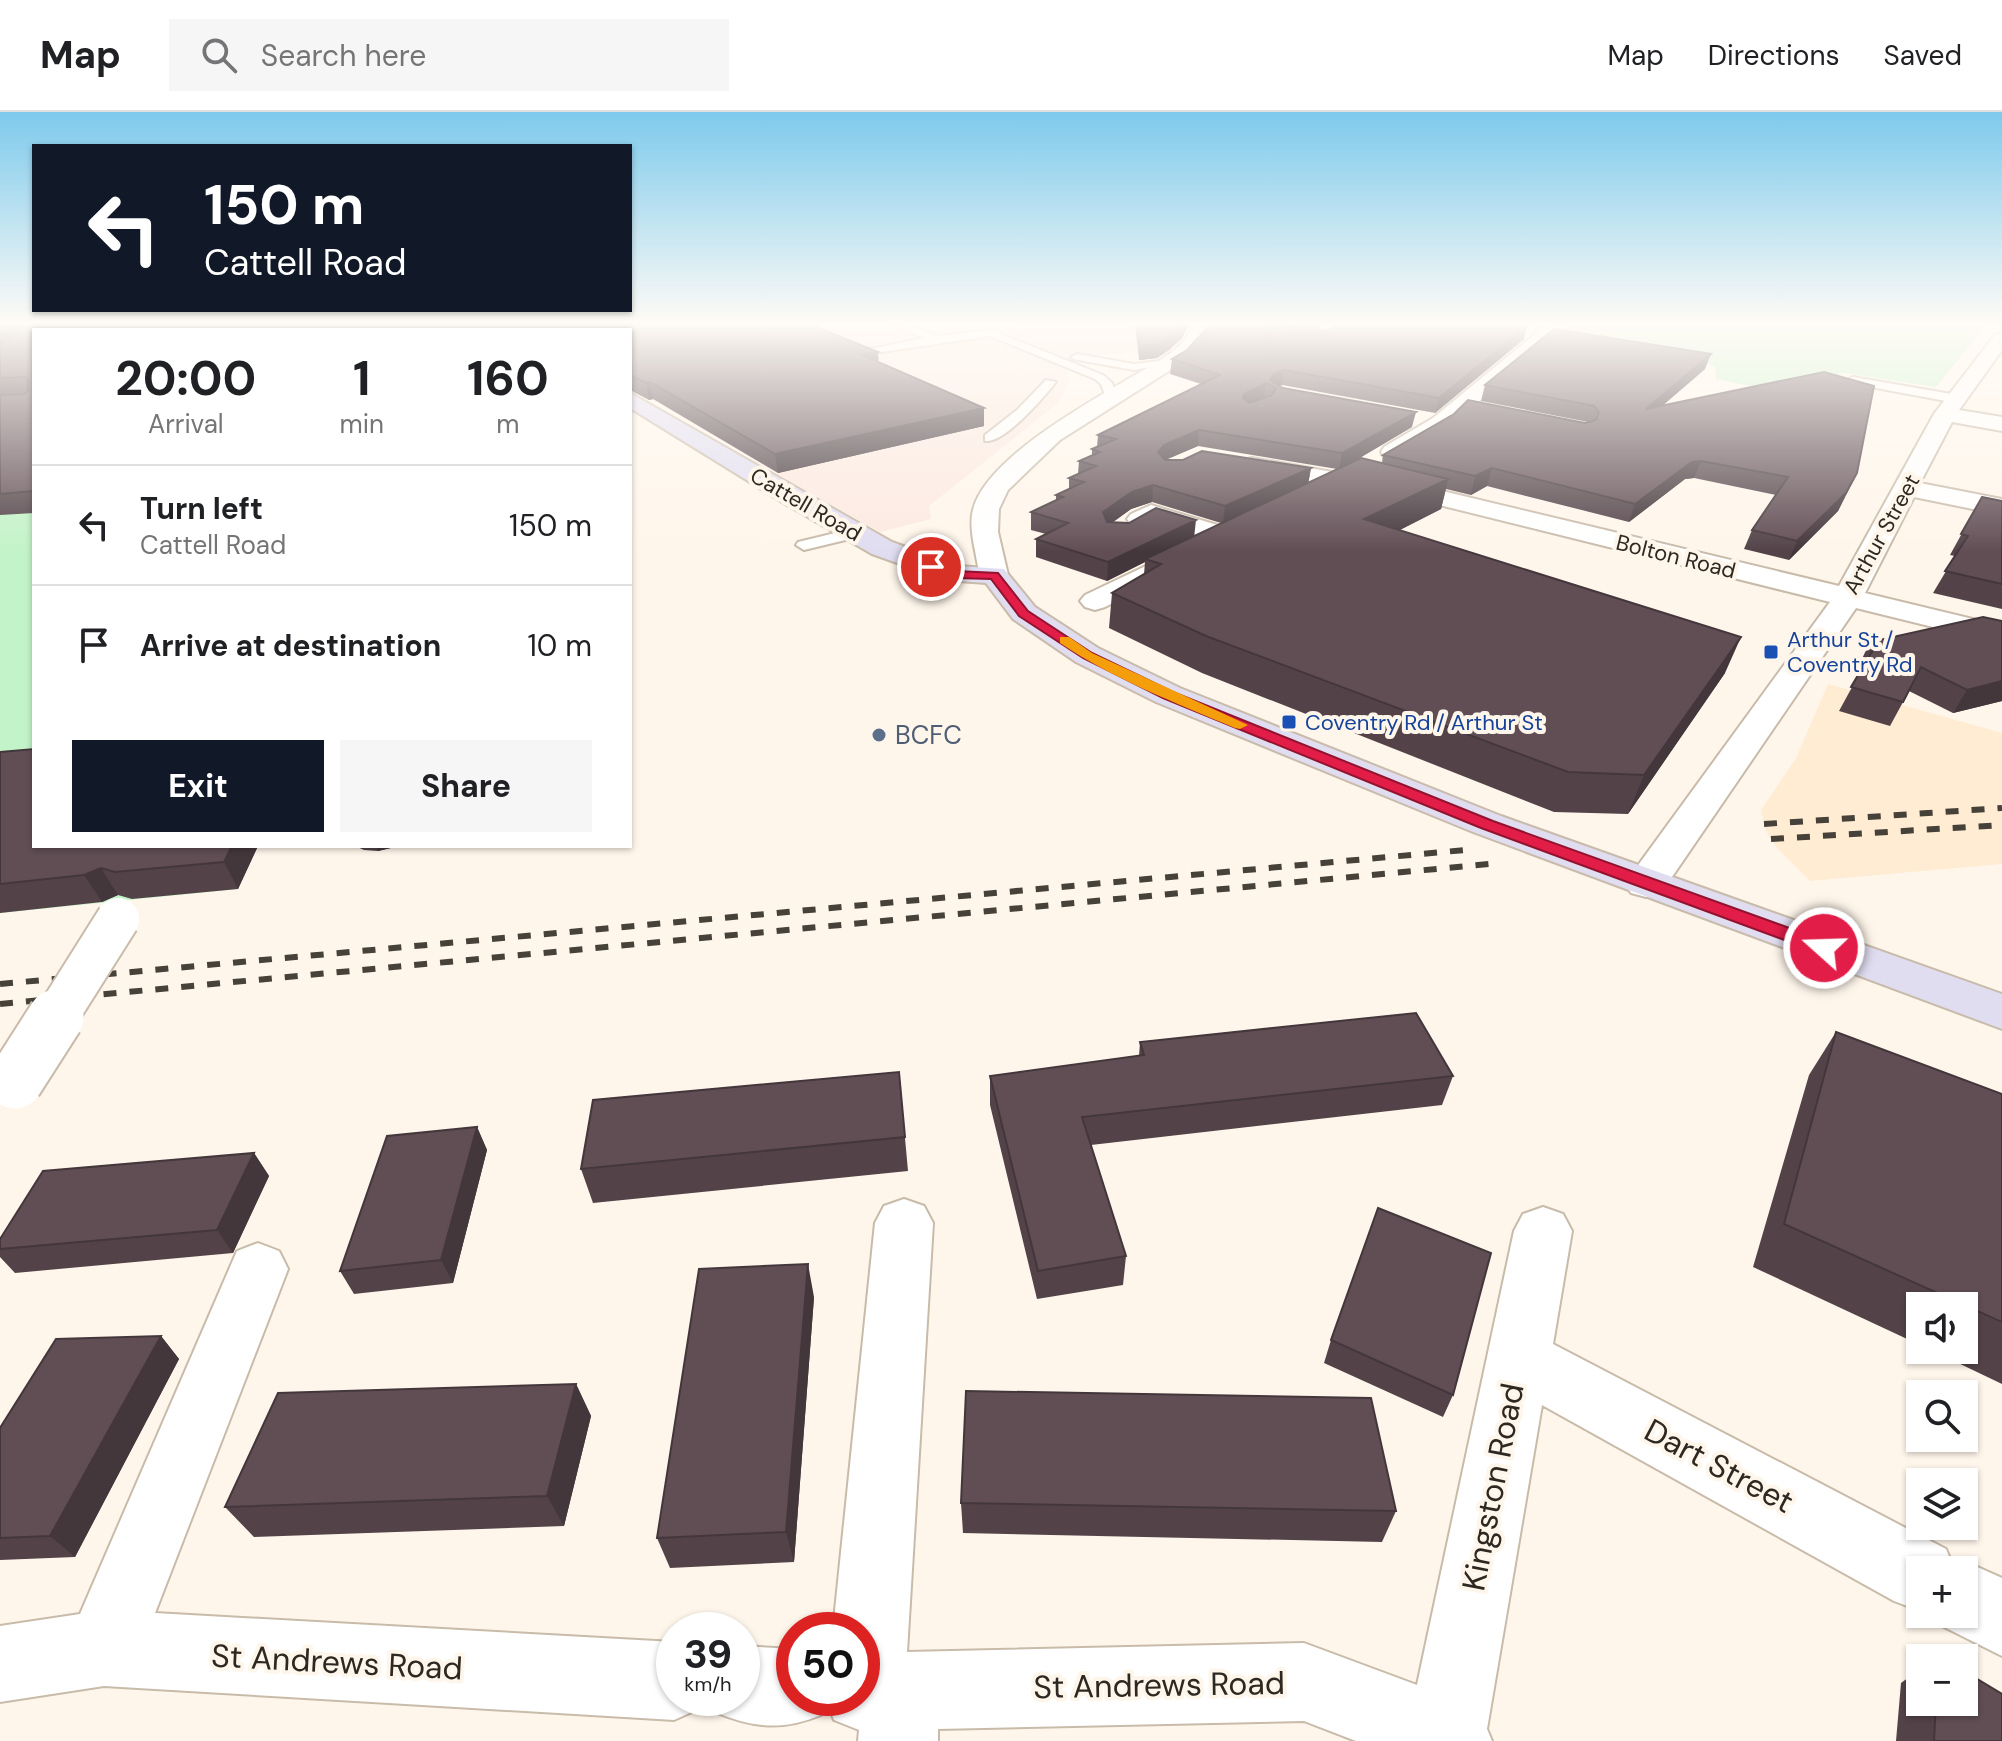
<!DOCTYPE html>
<html lang="en">
<head>
<meta charset="utf-8">
<style>
	body { margin:0; font-family:"DM Sans",sans-serif; background:#f6f6f6; color:#202124; height:100vh; display:flex; flex-direction:column; font-size:30px; white-space:nowrap }
	* { box-sizing:border-box; margin:0 }
	p { font-size:26px; color:#757577 }
	.icon { flex:none; width:44px; height:44px; fill:none; stroke:currentColor; stroke-width:2; stroke-linecap:round; stroke-linejoin:round }
	.map { position:relative; flex:1; overflow:hidden }
	.drawer { position:absolute; left:32px; top:216px; width:600px; height:520px; display:flex; flex-direction:column; background:#fff; border-radius:0px; box-shadow:0 2px 6px #0004 }
	.drawer>* { flex:none }
	.hud { position:absolute; left:32px; top:32px; width:600px; height:168px; border-radius:0px; box-shadow:0 2px 6px #0004; background:#111827; color:#fff; overflow:hidden }
	.buttons { position:absolute; left:1906px; top:1180px; display:grid; gap:16px }
	.buttons a { display:grid; place-items:center; width:72px; height:72px; border-radius:0px; background:#fff; box-shadow:0 2px 6px #0004; font-size:40px }
	.speed { position:absolute; left:656px; top:1500px; display:flex; gap:16px; font-size:40px; font-weight:700; text-align:center }
	.speed>* { display:grid; place-content:center; width:104px; height:104px; border-radius:50%; background:#fff; box-shadow:0 2px 6px #0004; line-height:1 }
	.speed small { font-size:20px; font-weight:400 }
	.speed .limit { border:12px solid #d22; background:#fff; color:#111 }
	.pin { position:absolute; display:grid; place-items:center; width:68px; height:68px; color:#fff; margin:-34px; border:4px solid #fff; border-radius:50%; box-shadow:0 2px 8px #0007 }
	.me { position:absolute; width:88px; margin:-44px; rotate:290deg; stroke-linejoin:round; filter:drop-shadow(0 0 6px #0008) }
	.turn { display:flex; align-items:center; gap:28px; height:168px; padding:0 40px; font-size:36px }
	.turn .icon { width:104px; height:104px; stroke-width:2.5 }
	.turn b { display:block; font-size:56px; line-height:68px }
	.eta { display:flex; justify-content:space-evenly; align-items:center; height:136px; text-align:center }
	.eta b { font-size:48px; font-weight:700; line-height:56px }
	.cta { display:flex; gap:16px; margin-top:auto; padding:16px 40px }
	.cta a { flex:1; height:92px; border-radius:0px; background:#111827; color:#fff; font-size:32px; font-weight:700; line-height:92px; text-align:center }
	.cta a+a { background:#f6f6f6; color:#202124 }
	ul { padding:0; list-style:none }
	li { display:flex; align-items:center; gap:24px; height:120px; padding:0 40px; border-top:2px solid #e0e0e0 }
	li div { flex:1 }
	li b { display:block; font-size:30px }
	li em { font-style:normal }
	header { display:flex; align-items:center; gap:48px; box-sizing:border-box; height:112px; padding:0 40px; background:#fff; border-bottom:2px solid #e0e0e0 }
	header strong { font-size:38px }
	nav { display:flex; gap:44px; margin-inline-start:auto; font-size:28px }
	.search { width:560px; height:72px; background:#f6f6f6; display:flex; align-items:center; gap:20px; box-sizing:border-box; padding:0 28px; border-radius:0px; color:#757577; font-size:30px }
	.map>svg:first-child { display:block }
	.commercial { fill:#fce9e1 }
	.built { fill:#ffecd3 }
	.green { fill:#c3f3c8 }
	.lines { fill:none; stroke-linecap:round; stroke-linejoin:round }
	.service-casing { stroke:#c9bbaa; stroke-width:4 }
	.minor-casing { stroke:#c9bbaa; stroke-width:4 }
	.tertiary-casing { stroke:#c9bbaa; stroke-width:4 }
	.secondary-casing { stroke:#c9bbaa; stroke-width:4 }
	.service { fill:#fff; fill-rule:evenodd }
	.minor { fill:#fff; fill-rule:evenodd }
	.tertiary { fill:#fff; fill-rule:evenodd }
	.secondary { fill:#e1ddf1; fill-rule:evenodd }
	.rail { stroke:#464139; stroke-width:6; stroke-dasharray:13 13; stroke-linecap:butt }
	.minor-bridge-far1-casing { stroke:#c9bbaa; stroke-width:46; stroke-linecap:butt }
	.minor-bridge-casing { stroke:#c9bbaa; stroke-width:59; stroke-linecap:butt }
	.minor-bridge-far1 { stroke:#fff; stroke-width:42 }
	.minor-bridge { stroke:#fff; stroke-width:55 }
	.wall { fill:#534349; fill-rule:evenodd }
	.shaded-wall { fill:#44373c }
	.building { fill:#614e55; stroke:#44373c; stroke-width:2; fill-rule:evenodd }
	.route { fill:#e11d48; stroke:#92132f; stroke-width:2 }
	.slow { fill:#f59e0b }
	.transit-dot { fill:#1a4fb4; stroke:#fff6eb; stroke-width:3 }
	.service-dot { fill:#5c6f8a; stroke:#fff6eb; stroke-width:3 }
	.labels { text-anchor:middle; stroke-width:8; stroke-linejoin:round; paint-order:stroke }
	.far-street-label { font-size:22px; fill:#2d2821; stroke:#fff6eb }
	.far-transit-label { font-size:22px; fill:#164399; stroke:#fff6eb; text-anchor:start }
	.service-label { font-size:26px; fill:#4e5e75; stroke:#fff6eb; text-anchor:start }
	.near-street-label { font-size:32px; fill:#2d2821; stroke:#fff6eb }
</style>
</head>
<body>
<header>
<strong>Map</strong>
<div class="search"><svg class="icon" aria-label="search" viewBox="0 0 24 24"><circle cx="10" cy="10" r="6"/><path d="M15 15l6 6"/></svg>Search here</div>
<nav><a>Map</a><a>Directions</a><a>Saved</a></nav>
</header>
<div class="map">
<svg width="2002" height="1629" viewBox="0 0 2002 1629">
	<rect width="100%" height="100%" fill="#fff6eb"/>
	<path class="commercial" d="M 659,212 L 1179,212 L 1151,240 L 1099,243 L 1064,256 L 1070,269 L 1058,291 L 929,394 L 931,407 L 880,420 L 789,369 L 630,273 L 630,218 L 620,218 Z"/>
	<path class="built" d="M 1828,572 L 2002,621 L 2002,752 L 1810,769 L 1776,735 L 1766,719 L 1761,698 L 1796,646 Z"/>
	<path class="green" d="M 1569,212 L 1987,212 L 1936,275 L 1843,261 L 1776,279 L 1716,267 L 1715,255 L 1706,250 L 1560,226 Z
		M 34,340 L 34,734 L 238,777 L 0,801 L 0,345 Z"/>
	<g class="lines">
		<g class="service-casing">
			<path id="service" d="M 890,212 L 904,212 L 937,224 L 991,218 L 1103,263 L 1112,271 L 1117,285 L 1107,288 L 1101,272 L 1095,267 L 990,224 L 861,243 L 861,239 L 924,226 Z
				M 1247,212 L 1257,212 L 1256,218 L 1320,224 L 1325,218 L 1290,212 L 1321,212 L 1337,216 L 1329,229 L 1320,230 L 1249,223 L 1245,220 Z
				M 1077,242 L 1134,252 L 1167,248 L 1173,251 L 1134,258 L 1073,247 L 1071,245 Z
				M 1853,265 L 1957,283 L 1963,287 L 1957,291 L 1849,271 L 1849,267 Z
				M 1046,268 L 1056,270 C 1043,286 1005,331 985,329 L 985,323 L 1017,298 Z
				M 856,416 L 862,418 L 862,424 L 804,438 L 796,433 L 798,430 Z"/>
		</g>
		<g class="minor-casing">
			<path id="minor" d="M 1542,212 L 1559,212 L 1548,229 C 1520,253 1416,353 1384,345 L 1381,340 L 1384,335 L 1433,306 L 1535,222 Z
				M 2002,222 L 2002,238 L 1959,298 L 2002,305 L 2002,319 L 1952,310 L 1920,371 L 2002,387 L 2002,403 L 1914,385 L 1865,481 L 2002,514 L 2002,532 L 1856,496 L 1661,781 L 1646,785 L 1631,781 L 1625,772 L 1631,763 L 1830,490 L 1375,377 L 1372,372 L 1375,367 L 1384,365 L 1839,474 L 1934,302 L 1995,223 Z
				M 1252,346 L 1344,362 L 1353,364 L 1356,369 L 1353,374 L 1344,376 L 1244,358 L 1240,353 L 1244,348 Z
				M 1151,393 L 1234,418 L 1238,424 L 1234,430 L 1225,432 L 1154,410 L 1140,415 L 1131,412 L 1127,407 L 1131,402 Z
				M 1173,441 L 1183,443 L 1187,449 L 1183,455 L 1105,495 L 1095,498 L 1085,495 L 1080,489 L 1085,483 Z
				M 904,1087 L 924,1094 L 933,1111 L 907,1540 L 1304,1531 L 1417,1573 L 1514,1119 L 1523,1102 L 1543,1095 L 1563,1102 L 1572,1119 L 1553,1232 L 1946,1437 L 1953,1454 L 1964,1449 L 2002,1466 L 2002,1544 L 1938,1512 L 1934,1502 L 1964,1502 L 1964,1458 L 1920,1458 L 1920,1499 L 1894,1489 L 1542,1293 L 1487,1617 L 1492,1629 L 1356,1629 L 1304,1609 L 938,1617 L 938,1629 L 858,1629 L 859,1618 L 834,1608 L 827,1590 L 821,1603 C 783,1619 753,1616 715,1600 L 709,1586 L 742,1586 L 742,1534 L 794,1537 L 794,1586 L 862,1586 L 862,1518 L 833,1518 L 875,1111 L 884,1094 Z
				M 258,1131 L 279,1139 L 288,1157 L 155,1501 L 674,1530 L 674,1586 L 706,1586 L 701,1596 L 674,1608 L 104,1574 L 0,1590 L 0,1514 L 80,1502 L 237,1139 Z"/>
		</g>
		<g class="tertiary-casing">
			<path id="tertiary" d="M 1192,212 L 1208,212 L 1208,222 L 1183,250 L 1060,328 L 1008,378 L 999,397 L 998,420 L 1008,463 L 1004,469 L 994,472 L 984,469 C 977,459 977,446 974,434 C 972,423 970,409 973,398 C 986,345 1095,287 1140,260 C 1158,249 1188,235 1192,212 Z"/>
		</g>
		<g class="secondary-casing">
			<path id="secondary" d="M 630,281 L 892,430 L 958,454 L 1004,457 L 1035,495 L 1098,536 L 1180,576 L 1501,704 L 2002,882 L 2002,917 L 1473,720 L 1156,590 L 1076,550 L 1013,507 L 986,471 L 945,468 L 872,442 L 782,390 L 630,296 Z"/>
		</g>
		<use href="#service" class="service"/>
		<use href="#minor" class="minor"/>
		<use href="#tertiary" class="tertiary"/>
		<use href="#secondary" class="secondary"/>
		<path class="rail" d="M 1764,712 L 2002,696
			M 1771,727 L 2002,713
			M 0,872 L 1465,738
			M 0,892 L 1489,752"/>
		<g class="minor-bridge-far1-casing">
			<path id="minor-bridge-far1" d="M 55,907 L 118,807"/>
		</g>
		<g class="minor-bridge-casing">
			<path id="minor-bridge" d="M 15,969 L 56,905"/>
		</g>
		<use href="#minor-bridge-far1" class="minor-bridge-far1"/>
		<use href="#minor-bridge" class="minor-bridge"/>
	</g>
	<path class="wall" d="M 0,212 L 809,212 L 878,240 L 878,250 L 984,296 L 984,314 L 778,361 L 653,287 L 649,288 L 630,278 L 630,218 L 34,218 L 34,401 L 0,403 Z
		M 1135,212 L 1189,212 L 1182,226 L 1169,238 L 1157,246 L 1139,248 Z
		M 1258,212 L 1321,212 L 1320,219 L 1322,219 L 1334,217 L 1336,214 L 1330,212 L 1514,212 L 1524,227 L 1435,301 L 1282,273 L 1279,274 L 1283,276 L 1412,315 L 1353,350 L 1382,351 L 1383,343 L 1588,310 L 1481,289 L 1485,273 L 1705,257 L 1663,293 L 1857,361 L 1838,399 L 1789,448 L 1744,437 L 1752,418 L 1776,383 L 1694,366 L 1685,367 L 1629,410 L 1487,374 L 1471,383 L 1446,377 L 1441,397 L 1400,418 L 1725,561 L 1628,702 L 1554,700 L 1202,561 L 1109,516 L 1112,481 L 1144,462 L 1145,450 L 1107,469 L 1036,445 L 1036,427 L 1046,422 L 1031,418 L 1031,400 L 1056,388 L 1056,383 L 1069,377 L 1069,366 L 1078,362 L 1079,349 L 1092,344 L 1092,337 L 1097,335 L 1098,323 L 1201,272 L 1170,262 L 1172,247 L 1187,238 L 1250,213 L 1259,213 ZM 1198,334 L 1337,357 L 1308,371 L 1311,356 L 1165,348 ZM 1152,390 L 1221,411 L 1194,424 L 1113,410 L 1131,397 Z
		M 1982,385 L 2002,389 L 2002,497 L 1933,481 L 1955,444 L 1950,443 Z
		M 1870,530 L 2002,589 L 1953,601 L 1909,579 L 1890,614 L 1839,599 L 1863,555 L 1859,553 Z
		M 0,640 L 258,734 L 238,777 L 132,787 L 118,783 L 102,790 L 0,801 Z
		M 355,734 L 399,734 L 378,739 L 364,738 Z
		M 1836,920 L 2002,982 L 2002,1272 L 1931,1238 L 1964,1238 L 1964,1194 L 1920,1194 L 1920,1233 L 1753,1155 L 1809,963 Z
		M 1140,930 L 1453,964 L 1442,993 L 1091,1033 L 1126,1144 L 1123,1173 L 1037,1187 L 990,993 L 990,964 L 1139,944 Z
		M 899,960 L 908,1059 L 593,1091 L 581,1057 Z
		M 477,1015 L 487,1038 L 453,1171 L 354,1182 L 340,1159 Z
		M 254,1041 L 269,1064 L 233,1141 L 15,1161 L 0,1145 L 0,1127 Z
		M 814,1185 L 794,1450 L 670,1456 L 657,1426 Z
		M 161,1224 L 179,1247 L 75,1445 L 0,1448 L 0,1316 Z
		M 1331,1228 L 1453,1283 L 1443,1305 L 1324,1251 Z
		M 576,1272 L 591,1304 L 564,1414 L 254,1425 L 225,1395 Z
		M 961,1391 L 1396,1399 L 1382,1430 L 963,1421 Z
		M 1920,1557 L 1920,1590 L 1964,1590 L 2002,1629 L 1896,1629 L 1901,1571 Z"/>
	<path class="shaded-wall" d="M 0,212 L 31,212 L 33,214 L 0,233 Z
		M 1184,212 L 1189,212 L 1182,226 L 1169,238 L 1157,246 L 1139,248 L 1140,234 Z
		M 1527,214 L 1524,227 L 1435,301 L 1439,286 Z
		M 878,240 L 879,257 L 862,243 Z
		M 1711,242 L 1705,257 L 1640,313 L 1646,297 Z
		M 1284,258 L 1282,273 L 1274,275 L 1270,268 L 1274,262 Z
		M 650,270 L 653,287 L 649,288 L 646,271 Z
		M 1266,271 L 1264,285 L 1243,297 L 1244,282 Z
		M 984,296 L 984,314 L 778,361 L 775,342 Z
		M 1416,300 L 1412,315 L 1339,358 L 1342,341 Z
		M 1199,318 L 1198,334 L 1163,349 L 1158,340 L 1164,333 Z
		M 1701,349 L 1694,366 L 1685,367 L 1629,410 L 1635,392 L 1692,350 Z
		M 1311,356 L 1308,373 L 1223,412 L 1225,394 Z
		M 1492,356 L 1487,374 L 1471,383 L 1475,364 Z
		M 1857,361 L 1838,399 L 1789,448 L 1797,429 Z
		M 1448,367 L 1441,397 L 1358,439 L 1364,407 Z
		M 1153,373 L 1152,390 L 1131,397 L 1102,418 L 1103,400 L 1132,380 Z
		M 1196,408 L 1194,426 L 1145,447 L 1145,450 L 1107,469 L 1108,450 Z
		M 1741,525 L 1725,561 L 1628,702 L 1644,663 Z
		M 2002,569 L 2002,589 L 1953,601 L 1967,578 Z
		M 232,734 L 258,734 L 238,777 L 224,750 Z
		M 376,734 L 399,734 L 378,739 Z
		M 101,756 L 118,783 L 102,790 L 84,763 Z
		M 477,1015 L 487,1038 L 453,1171 L 441,1148 Z
		M 254,1041 L 269,1064 L 233,1141 L 217,1118 Z
		M 808,1152 L 814,1185 L 794,1450 L 786,1420 Z
		M 161,1224 L 179,1247 L 75,1445 L 50,1424 Z
		M 576,1272 L 591,1304 L 564,1414 L 547,1384 Z"/>
	<path class="building" d="M 29,212 L 809,212 L 878,240 L 862,243 L 984,296 L 775,342 L 650,270 L 646,271 L 630,263 L 630,218 L 34,218 L 34,379 L 0,382 L 0,283 L 25,282 L 28,279 L 28,268 L 25,265 L 0,266 L 0,232 L 29,216 Z
		M 1137,212 L 1184,212 L 1171,224 L 1159,232 L 1140,234 Z
		M 1211,212 L 1249,212 L 1322,219 L 1334,217 L 1337,212 L 1514,212 L 1527,214 L 1439,286 L 1284,258 L 1274,262 L 1270,268 L 1283,276 L 1416,300 L 1342,341 L 1199,318 L 1164,333 L 1158,340 L 1165,348 L 1183,348 L 1202,339 L 1311,356 L 1225,394 L 1153,373 L 1132,380 L 1103,400 L 1107,410 L 1129,411 L 1156,396 L 1196,408 L 1108,450 L 1036,427 L 1068,411 L 1031,400 L 1063,385 L 1056,383 L 1084,370 L 1069,366 L 1096,354 L 1079,349 L 1100,340 L 1092,337 L 1116,327 L 1098,323 L 1220,263 L 1172,247 L 1187,238 ZM 1266,271 L 1276,276 L 1272,283 L 1250,291 L 1243,286 L 1244,282 Z
		M 1554,217 L 1711,242 L 1646,297 L 1824,260 L 1874,274 L 1857,361 L 1846,381 L 1797,429 L 1752,418 L 1788,365 L 1701,349 L 1692,350 L 1635,392 L 1492,356 L 1475,364 L 1383,343 L 1454,302 L 1468,288 L 1585,311 L 1596,308 L 1599,300 L 1594,294 L 1485,273 Z
		M 1361,346 L 1448,367 L 1364,407 L 1741,525 L 1644,663 L 1568,660 L 1206,524 L 1112,481 L 1161,452 L 1145,447 Z
		M 1982,385 L 2002,389 L 2002,472 L 1945,459 L 1968,424 L 1961,422 Z
		M 1983,505 L 2002,509 L 2002,569 L 1967,578 L 1921,555 L 1903,590 L 1851,575 L 1876,533 L 1870,530 Z
		M 34,637 L 34,734 L 232,734 L 224,750 L 115,760 L 101,756 L 84,763 L 0,772 L 0,640 Z
		M 1416,901 L 1453,964 L 1082,1005 L 1126,1144 L 1038,1159 L 990,964 L 1144,943 L 1140,930 Z
		M 1836,920 L 2002,982 L 2002,1210 L 1784,1112 Z
		M 899,960 L 905,1025 L 581,1057 L 593,988 Z
		M 477,1015 L 441,1148 L 340,1159 L 387,1024 Z
		M 254,1041 L 217,1118 L 0,1137 L 0,1127 L 43,1059 Z
		M 1378,1096 L 1491,1141 L 1453,1283 L 1331,1228 Z
		M 808,1152 L 786,1420 L 657,1426 L 699,1157 Z
		M 161,1224 L 50,1424 L 0,1426 L 0,1316 L 56,1227 Z
		M 576,1272 L 547,1384 L 225,1395 L 278,1281 Z
		M 966,1279 L 1371,1286 L 1396,1399 L 961,1391 Z
		M 1964,1559 L 2002,1582 L 2002,1629 L 1934,1629 L 1936,1590 L 1964,1590 Z"/>
	<linearGradient id="sky" x2="0" y2="1"><stop stop-color="#7dcaec"/><stop offset="0.48" stop-color="#fffbf6"/><stop offset="1" stop-color="#fffbf6" stop-opacity="0"/></linearGradient>
	<rect width="2002" height="440" fill="url(#sky)"/>
	<path class="route" d="M 931,452 L 956,459 L 998,461 L 1028,499 L 1092,541 L 1173,580 L 1493,709 L 1831,831 L 1833,836 L 1824,842 L 1817,840 L 1481,716 L 1163,586 L 1083,546 L 1019,504 L 991,467 L 955,466 L 927,458 L 926,455 Z"/>
	<path class="slow" d="M 1060,525 L 1069,525 L 1092,541 L 1248,613 L 1240,617 L 1235,616 C 1176,591 1113,567 1060,531 Z"/>
	<g class="transit-dot">
		<rect x="1763" y="532" width="16" height="16" rx="4"/>
		<rect x="1281" y="602" width="16" height="16" rx="4"/>
	</g>
	<circle class="service-dot" cx="879" cy="623" r="8"/>
	<g class="labels">
		<g class="far-street-label">
			<text transform="translate(806 392) rotate(30)" y="8">Cattell Road</text>
			<text transform="translate(1881 422) rotate(-61)" y="8">Arthur Street</text>
			<text transform="translate(1676 444) rotate(14)" y="8">Bolton Road</text>
		</g>
		<g class="far-transit-label">
			<text x="1787" y="535">Arthur St /<tspan x="1787" dy="25">Coventry Rd</tspan></text>
			<text x="1305" y="618">Coventry Rd / Arthur St</text>
		</g>
		<g class="service-label">
			<text x="895" y="632">BCFC</text>
		</g>
		<g class="near-street-label">
			<text transform="translate(1719 1354) rotate(28)" y="11">Dart Street</text>
			<text transform="translate(1493 1375) rotate(-79)" y="11">Kingston Road</text>
			<text transform="translate(337 1550) rotate(3)" y="11">St Andrews Road</text>
			<text transform="translate(1159 1573) rotate(-1)" y="11">St Andrews Road</text>
		</g>
	</g>
</svg>
<div class="buttons">
<a><svg class="icon" aria-label="sound" viewBox="0 0 24 24"><path d="M4 9h4l5-4v14l-5-4H4zM17 9q2 3 0 6"/></svg></a>
<a><svg class="icon" aria-label="search" viewBox="0 0 24 24"><circle cx="10" cy="10" r="6"/><path d="M15 15l6 6"/></svg></a>
<a><svg class="icon" aria-label="layers" viewBox="0 0 24 24"><path d="M12 4l9 5-9 5-9-5zM3 14l9 5 9-5"/></svg></a>
<a>+</a>
<a>−</a>
</div>
<div class="speed"><div>39<small>km/h</small></div><div class="limit">50</div></div>
<div class="pin" style="left:931px;top:455px;background:#d93025"><svg class="icon" aria-label="arrive" viewBox="0 0 24 24"><path d="M6 21V4h12l-3 4 3 4H6"/></svg></div>
<svg class="me" style="left:1824px;top:836px" viewBox="-20 -20 40 40"><circle r="17" fill="#e11d48" stroke="#fff" stroke-width="3"/><path d="M0-11L8 9 0 5-8 9z" fill="#fff"/></svg>
<div class="hud">
<div class="turn"><svg class="icon" aria-label="left" viewBox="0 0 24 24"><path d="M17 20v-9H6M10 6l-5 5 5 5"/></svg><div><b>150 m</b>Cattell Road</div></div>
</div>
<section class="drawer">
<div class="eta">
<div><b>20:00</b><p>Arrival</p></div>
<div><b>1</b><p>min</p></div>
<div><b>160</b><p>m</p></div>
</div>
<ul>
<li><svg class="icon" aria-label="left" viewBox="0 0 24 24"><path d="M17 20v-9H6M10 6l-5 5 5 5"/></svg><div><b>Turn left</b><p>Cattell Road</p></div><em>150 m</em></li>
<li><svg class="icon" aria-label="arrive" viewBox="0 0 24 24"><path d="M6 21V4h12l-3 4 3 4H6"/></svg><div><b>Arrive at destination</b></div><em>10 m</em></li>
</ul>
<div class="cta"><a>Exit</a><a>Share</a></div>
</section>
</div>
</body>
</html>
